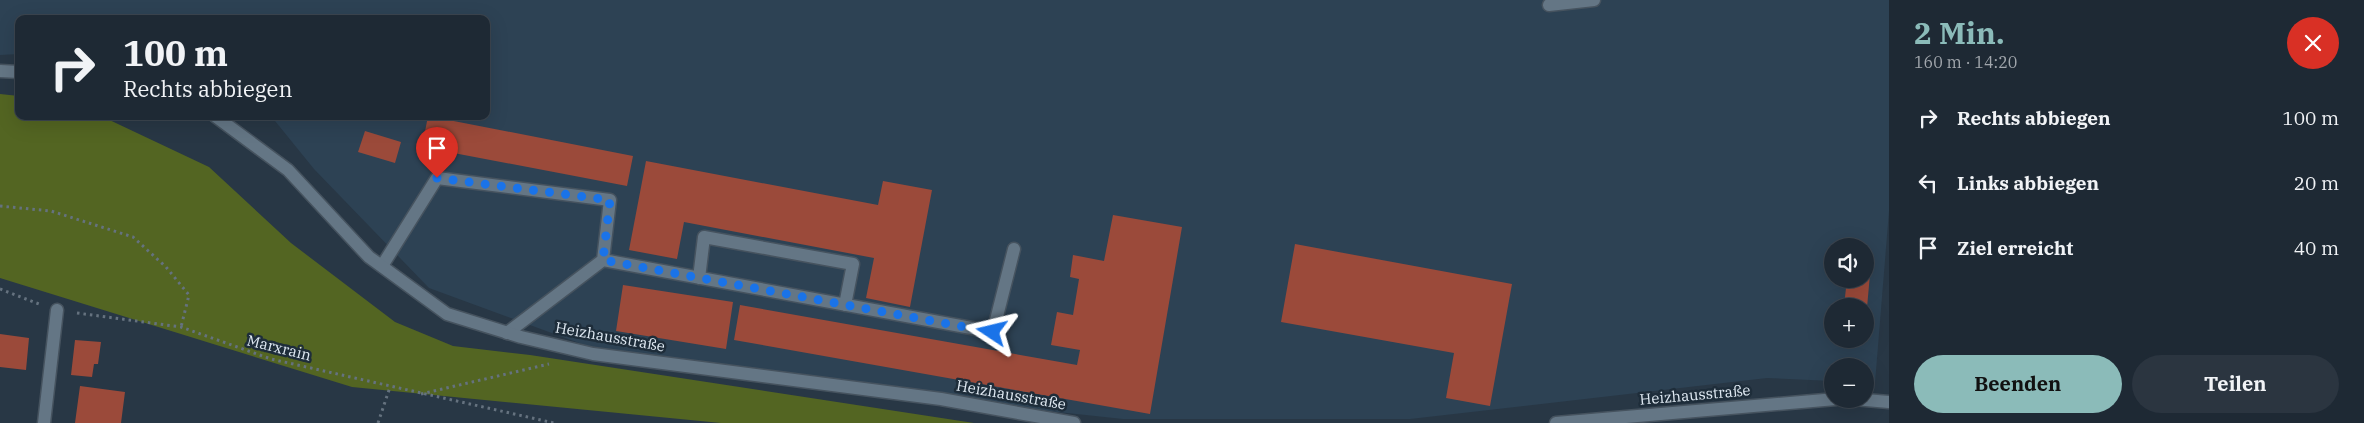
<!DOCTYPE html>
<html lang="de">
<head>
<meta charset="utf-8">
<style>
	body { margin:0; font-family:"IBM Plex Serif",serif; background:#2b3540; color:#f1f3f6; height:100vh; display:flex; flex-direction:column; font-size:19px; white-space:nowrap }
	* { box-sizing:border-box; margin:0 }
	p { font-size:16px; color:#a1a6ac }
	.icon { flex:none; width:28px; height:28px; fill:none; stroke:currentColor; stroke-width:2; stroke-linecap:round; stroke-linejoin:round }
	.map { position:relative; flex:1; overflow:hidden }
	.side { display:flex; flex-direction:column; background:#1e2934; width:475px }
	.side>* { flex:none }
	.guide { position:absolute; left:15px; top:15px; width:475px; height:105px; border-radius:10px; box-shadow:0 5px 20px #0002,0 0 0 1px #3c454f; background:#1e2934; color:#f1f3f6; overflow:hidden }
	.buttons { position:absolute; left:1824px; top:238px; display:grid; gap:10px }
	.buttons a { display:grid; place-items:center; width:50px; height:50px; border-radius:50%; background:#1e2934; box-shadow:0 5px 20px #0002,0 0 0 1px #3c454f; font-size:25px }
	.pin { position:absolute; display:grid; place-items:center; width:42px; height:42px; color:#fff; margin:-51px -21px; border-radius:50% 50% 50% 0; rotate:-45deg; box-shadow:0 0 5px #0007 }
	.pin .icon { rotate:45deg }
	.me { position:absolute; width:55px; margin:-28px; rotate:280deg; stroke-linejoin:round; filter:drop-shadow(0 0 4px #0008) }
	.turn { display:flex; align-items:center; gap:18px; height:105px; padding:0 25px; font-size:22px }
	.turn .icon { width:65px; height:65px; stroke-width:2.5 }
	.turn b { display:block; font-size:35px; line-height:42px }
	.round { display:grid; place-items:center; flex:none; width:52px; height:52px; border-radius:26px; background:#2b3540 }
	.summary { display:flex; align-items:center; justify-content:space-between; height:85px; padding:0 25px }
	h1 { font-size:30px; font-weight:800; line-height:38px; color:#8bbbb9 }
	.button { display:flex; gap:10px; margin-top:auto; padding:10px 25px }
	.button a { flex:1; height:58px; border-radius:30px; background:#8bbbb9; color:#111; font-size:20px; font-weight:800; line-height:58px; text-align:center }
	.button a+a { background:#2b3540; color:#f1f3f6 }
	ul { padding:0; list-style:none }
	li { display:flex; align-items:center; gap:15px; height:65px; padding:0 25px }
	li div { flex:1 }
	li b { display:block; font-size:19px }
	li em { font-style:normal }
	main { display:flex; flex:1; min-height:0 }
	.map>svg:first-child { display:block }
	.built { fill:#2d4254; fill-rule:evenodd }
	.green { fill:#536522 }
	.building { fill:#9b4a3a }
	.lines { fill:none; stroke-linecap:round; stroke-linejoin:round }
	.service-casing { stroke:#46535f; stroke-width:15 }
	.minor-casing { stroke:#46535f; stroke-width:15 }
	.path { stroke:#65727f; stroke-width:3; stroke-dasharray:2.5 4; stroke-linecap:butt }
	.service { stroke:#647685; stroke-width:12 }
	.minor { stroke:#647685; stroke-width:12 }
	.route { stroke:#1a73e8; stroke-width:9; stroke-dasharray:0 16.2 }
	.labels { text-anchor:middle; stroke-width:5; stroke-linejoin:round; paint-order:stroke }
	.street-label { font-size:15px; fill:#dfe9f2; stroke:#1e2d3a }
</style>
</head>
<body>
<main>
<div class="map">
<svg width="1889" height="423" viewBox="0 0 1889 423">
	<rect width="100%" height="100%" fill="#283745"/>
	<path class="built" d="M 0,0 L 1889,0 L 1889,211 L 1875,383 L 1865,383 L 1865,366 L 1832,366 L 1832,381 L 1767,378 L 1410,419 L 1123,419 L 824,387 L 590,347 L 429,288 L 314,169 L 271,116 L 486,116 L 486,19 L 19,19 L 19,54 L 0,55 ZM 1832,246 L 1865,246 L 1865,279 L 1832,279 ZM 1832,306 L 1865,306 L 1865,339 L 1832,339 Z"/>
	<path class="green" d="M 0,94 L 19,96 L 19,116 L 101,116 L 209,167 L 291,243 L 395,322 L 453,346 L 530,355 L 974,423 L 721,423 L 352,387 L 0,278 Z"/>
	<path class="building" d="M 428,116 L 633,156 L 627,186 L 422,147 Z
		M 365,131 L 401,142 L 395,163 L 358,152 Z
		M 646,161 L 878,205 L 883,181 L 932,190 L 910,307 L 866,298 L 874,258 L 684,222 L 677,259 L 629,250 Z
		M 1113,215 L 1182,227 L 1150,414 L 734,340 L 740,305 L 1077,365 L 1080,350 L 1051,345 L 1057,312 L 1073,315 L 1079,279 L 1070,277 L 1073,255 L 1104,261 Z
		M 1295,244 L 1512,284 L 1490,406 L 1446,398 L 1454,353 L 1281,322 Z
		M 1865,273 L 1870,274 L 1866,319 L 1865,306 L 1844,306 L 1847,279 L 1865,279 Z
		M 623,285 L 733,302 L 726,349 L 616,331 Z
		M 0,334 L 29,338 L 26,370 L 0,367 Z
		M 75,340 L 101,342 L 98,364 L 94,364 L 92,377 L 71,375 Z
		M 80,386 L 125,392 L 121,423 L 75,423 Z"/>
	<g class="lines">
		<g class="service-casing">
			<path id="service" d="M 1549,5 L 1594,0
				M 603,260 L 993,332 L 1014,249
				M 382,266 L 437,178 L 610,200 L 603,260 L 507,333
				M 699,278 L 704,237 L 853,264 L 845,305"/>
		</g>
		<g class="minor-casing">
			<path id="minor" d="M 0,71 L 19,72
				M 215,116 L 288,170 L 369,257 L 447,314 L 521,337 L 593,354 L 941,399 L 1074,423
				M 1854,399 L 1889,402
				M 44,423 L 57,310
				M 1556,423 L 1836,399"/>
		</g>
		<path class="path" d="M 0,206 L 51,211 L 133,237 L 166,267 L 189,295 L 181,327
			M 0,289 L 39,304
			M 77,313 L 181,327 L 271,359 L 554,423
			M 421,394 L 549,364
			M 378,423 L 390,387"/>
		<use href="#service" class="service"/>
		<use href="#minor" class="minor"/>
	</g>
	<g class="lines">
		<path class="route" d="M 437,178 L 610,200 L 603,260 L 992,332"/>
	</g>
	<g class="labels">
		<g class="street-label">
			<text transform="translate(610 337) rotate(10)" y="5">Heizhausstraße</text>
			<text transform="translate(279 348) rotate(14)" y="5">Marxrain</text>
			<text transform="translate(1011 395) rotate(10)" y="5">Heizhausstraße</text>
			<text transform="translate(1695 395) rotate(-5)" y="5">Heizhausstraße</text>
		</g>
	</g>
</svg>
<div class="buttons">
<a><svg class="icon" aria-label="sound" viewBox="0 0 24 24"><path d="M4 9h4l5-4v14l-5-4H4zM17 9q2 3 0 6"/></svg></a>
<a>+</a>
<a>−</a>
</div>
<div class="pin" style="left:437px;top:178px;background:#d93025"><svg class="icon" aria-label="arrive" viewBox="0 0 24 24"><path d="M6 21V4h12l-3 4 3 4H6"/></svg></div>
<svg class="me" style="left:992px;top:332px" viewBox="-20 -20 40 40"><path d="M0-17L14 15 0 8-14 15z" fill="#1a73e8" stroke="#fff" stroke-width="4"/></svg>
<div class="guide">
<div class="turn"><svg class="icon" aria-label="right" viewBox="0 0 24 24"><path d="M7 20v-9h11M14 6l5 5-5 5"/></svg><div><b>100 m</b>Rechts abbiegen</div></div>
</div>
</div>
<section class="side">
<div class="summary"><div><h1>2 Min.</h1><p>160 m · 14:20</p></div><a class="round" style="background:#d93025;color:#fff"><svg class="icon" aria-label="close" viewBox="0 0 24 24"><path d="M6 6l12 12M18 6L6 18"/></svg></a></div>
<ul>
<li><svg class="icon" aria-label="right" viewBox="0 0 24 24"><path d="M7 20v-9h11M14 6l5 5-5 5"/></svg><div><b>Rechts abbiegen</b></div><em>100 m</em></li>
<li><svg class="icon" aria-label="left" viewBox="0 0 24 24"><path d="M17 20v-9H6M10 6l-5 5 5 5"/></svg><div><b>Links abbiegen</b></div><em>20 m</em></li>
<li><svg class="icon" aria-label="arrive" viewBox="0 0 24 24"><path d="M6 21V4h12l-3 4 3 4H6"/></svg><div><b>Ziel erreicht</b></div><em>40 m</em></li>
</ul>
<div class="button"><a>Beenden</a><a>Teilen</a></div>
</section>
</main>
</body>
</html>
